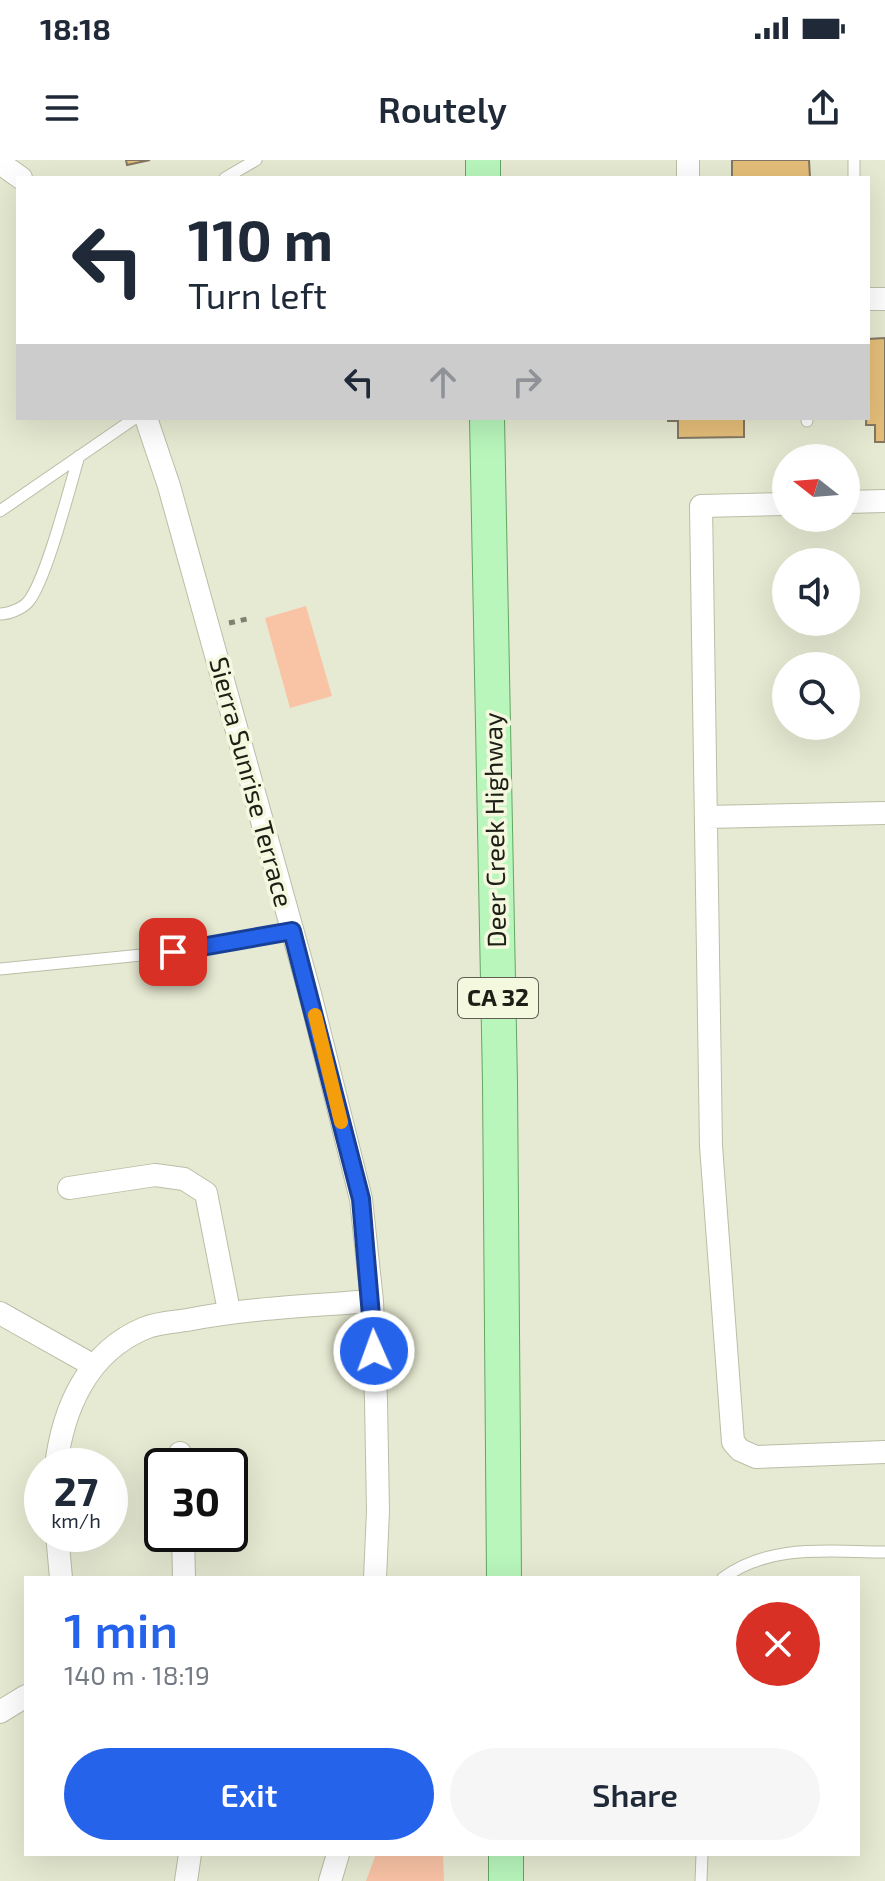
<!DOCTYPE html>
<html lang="en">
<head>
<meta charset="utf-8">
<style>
	body { margin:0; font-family:"Exo 2",sans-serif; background:#f6f6f7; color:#1f2937; height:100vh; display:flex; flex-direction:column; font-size:30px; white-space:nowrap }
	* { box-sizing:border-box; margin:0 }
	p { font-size:26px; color:#747a83 }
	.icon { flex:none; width:44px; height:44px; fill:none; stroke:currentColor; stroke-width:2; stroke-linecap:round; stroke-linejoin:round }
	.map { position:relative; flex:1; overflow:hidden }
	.drawer { position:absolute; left:24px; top:1416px; width:836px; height:280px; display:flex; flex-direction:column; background:#fff; border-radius:0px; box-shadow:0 8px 32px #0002 }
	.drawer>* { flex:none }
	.guide { position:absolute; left:16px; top:16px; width:854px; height:244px; border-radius:0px; box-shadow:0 8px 32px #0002; background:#fff; color:#1f2937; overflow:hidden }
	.needle { width:52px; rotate:287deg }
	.controls { position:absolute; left:772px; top:284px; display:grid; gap:16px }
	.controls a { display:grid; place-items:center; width:88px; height:88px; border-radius:50%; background:#fff; box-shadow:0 8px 32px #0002; font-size:40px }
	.speed { position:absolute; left:24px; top:1288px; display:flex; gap:16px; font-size:40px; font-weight:700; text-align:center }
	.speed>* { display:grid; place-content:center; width:104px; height:104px; border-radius:50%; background:#fff; box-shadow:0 8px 32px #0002; line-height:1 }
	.speed small { font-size:20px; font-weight:400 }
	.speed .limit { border:4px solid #111; border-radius:12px; background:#fff; color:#111 }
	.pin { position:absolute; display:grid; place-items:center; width:68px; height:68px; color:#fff; margin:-34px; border-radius:16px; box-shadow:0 4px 12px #0006 }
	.me { position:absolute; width:88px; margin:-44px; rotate:358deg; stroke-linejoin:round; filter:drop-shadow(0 0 6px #0008) }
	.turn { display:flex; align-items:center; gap:28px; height:168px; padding:0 40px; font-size:36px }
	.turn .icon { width:104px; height:104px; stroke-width:2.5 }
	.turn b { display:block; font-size:56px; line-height:68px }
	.lanes { display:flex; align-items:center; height:76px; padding:0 40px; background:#0003; justify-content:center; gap:40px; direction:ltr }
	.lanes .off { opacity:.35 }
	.round { display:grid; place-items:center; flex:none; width:84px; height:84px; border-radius:42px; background:#f6f6f7 }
	.overview { display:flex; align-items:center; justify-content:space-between; height:136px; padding:0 40px }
	h1 { font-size:48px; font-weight:600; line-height:60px; color:#2563eb }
	.cta { display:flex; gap:16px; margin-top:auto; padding:16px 40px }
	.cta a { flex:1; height:92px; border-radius:48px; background:#2563eb; color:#fff; font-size:32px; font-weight:600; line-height:92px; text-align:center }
	.cta a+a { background:#f6f6f7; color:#1f2937 }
	.status { display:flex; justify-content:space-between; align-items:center; height:56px; padding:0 40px; background:#fff; direction:ltr }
	.status svg { height:22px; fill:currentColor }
	header { display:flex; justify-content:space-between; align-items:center; height:104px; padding:0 40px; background:#fff; font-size:36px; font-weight:600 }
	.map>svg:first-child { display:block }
	.green { fill:#f9c3a6 }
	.building { fill:#e5be79; stroke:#837764; stroke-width:2 }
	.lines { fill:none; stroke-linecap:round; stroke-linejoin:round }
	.lane-casing { stroke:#bbbea7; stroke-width:13 }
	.street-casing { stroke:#bbbea7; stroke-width:24 }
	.primary-casing { stroke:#63a664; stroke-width:36 }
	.path { stroke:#7f8170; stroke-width:5; stroke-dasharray:6 6; stroke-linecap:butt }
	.lane { stroke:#fff; stroke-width:11 }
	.street { stroke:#fff; stroke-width:22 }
	.primary { stroke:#b8f6bc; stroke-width:34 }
	.route-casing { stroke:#184099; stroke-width:20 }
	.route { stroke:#2563eb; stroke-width:14 }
	.slow { stroke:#f59e0b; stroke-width:14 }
	.labels { text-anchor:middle; stroke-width:7; stroke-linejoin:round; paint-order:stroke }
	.shield { fill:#f4f8df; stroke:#5e5f52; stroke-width:2 }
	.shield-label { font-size:24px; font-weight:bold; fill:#1d1e15 }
	.street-label { font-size:26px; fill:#1d1e15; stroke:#f4f8df }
</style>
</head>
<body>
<div class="status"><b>18:18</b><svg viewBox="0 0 49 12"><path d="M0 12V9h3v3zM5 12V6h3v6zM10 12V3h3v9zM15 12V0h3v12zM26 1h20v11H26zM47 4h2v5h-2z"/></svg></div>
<header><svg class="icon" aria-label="menu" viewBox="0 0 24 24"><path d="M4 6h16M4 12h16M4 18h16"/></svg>Routely<svg class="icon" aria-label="share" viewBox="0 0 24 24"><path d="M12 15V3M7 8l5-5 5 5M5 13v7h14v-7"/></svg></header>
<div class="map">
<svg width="885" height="1721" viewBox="0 0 885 1721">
	<rect width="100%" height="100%" fill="#e7ead2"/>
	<path class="green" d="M 306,446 L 332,536 L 290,548 L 265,458 Z
		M 376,1694 L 443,1694 L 444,1721 L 366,1721 Z"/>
	<path class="building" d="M 126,0 L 150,0 L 127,5 Z
		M 732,0 L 809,0 L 810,18 L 732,18 Z
		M 885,178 L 885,282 L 875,282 L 875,265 L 866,265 L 868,179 Z
		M 668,258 L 753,258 L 753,259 L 744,259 L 744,277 L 678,278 L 678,261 L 668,261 Z"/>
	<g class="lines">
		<g class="lane-casing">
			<path id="lane" d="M 854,0 L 854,18
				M 225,18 L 256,0
				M 807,261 L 807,258
				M 0,351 L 135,258
				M 0,454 C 8,454 22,449 28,442 C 46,421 70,326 79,296
				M 0,809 L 202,789 L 292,771
				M 723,1418 C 771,1383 829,1392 885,1392
				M 701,1721 L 702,1694"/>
		</g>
		<g class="street-casing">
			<path id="street" d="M 688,0 L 688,18
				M 0,3 L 21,18
				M 868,139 L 885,139
				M 146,258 L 169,326 L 310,834 L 361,1039 L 372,1141 L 376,1241 L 378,1351 L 375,1418
				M 846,342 L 885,341
				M 786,344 L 701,346 L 711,986 L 733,1282 L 740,1290 L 756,1297 L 885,1292
				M 706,657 L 885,653
				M 69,1028 L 155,1015 L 184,1019 L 206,1033 L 229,1151
				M 0,1153 L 94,1206
				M 180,1293 L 180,1306
				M 56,1306 C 63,1249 87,1192 145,1168 C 157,1163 174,1162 187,1160 C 248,1148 310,1146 372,1141
				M 57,1374 L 61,1418
				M 183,1374 L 184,1418
				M 0,1552 L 26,1536
				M 186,1721 L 190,1694
				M 330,1721 L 338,1694"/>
		</g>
		<g class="primary-casing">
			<path id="primary" d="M 483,0 L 483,18
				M 487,258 L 500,923 L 504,1418
				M 506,1694 L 506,1721"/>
		</g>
		<path class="path" d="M 229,463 L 247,459"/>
		<use href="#lane" class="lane"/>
		<use href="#street" class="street"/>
		<use href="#primary" class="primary"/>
	</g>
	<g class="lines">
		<g class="route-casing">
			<path id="route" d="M 173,792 L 292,771 L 361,1039 L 374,1191"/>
		</g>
		<use href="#route" class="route"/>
		<path class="slow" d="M 315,855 L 341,962"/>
	</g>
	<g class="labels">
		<rect class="shield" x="458" y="818" width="80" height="40" rx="6"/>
		<g class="shield-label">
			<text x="498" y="846">CA 32</text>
		</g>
		<g class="street-label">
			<text transform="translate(251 622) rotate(75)" y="9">Sierra Sunrise Terrace</text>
			<text transform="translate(495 670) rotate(-91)" y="9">Deer Creek Highway</text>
		</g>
	</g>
</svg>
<div class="controls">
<a><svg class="needle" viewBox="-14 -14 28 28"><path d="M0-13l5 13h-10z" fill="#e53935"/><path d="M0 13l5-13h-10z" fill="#747a83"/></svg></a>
<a><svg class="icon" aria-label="sound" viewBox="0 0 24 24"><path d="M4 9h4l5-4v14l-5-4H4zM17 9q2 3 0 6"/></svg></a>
<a><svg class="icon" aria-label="search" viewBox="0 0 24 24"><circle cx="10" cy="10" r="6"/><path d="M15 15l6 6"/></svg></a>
</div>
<div class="speed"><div>27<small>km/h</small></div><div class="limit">30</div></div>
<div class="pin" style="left:173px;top:792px;background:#d93025"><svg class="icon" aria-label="arrive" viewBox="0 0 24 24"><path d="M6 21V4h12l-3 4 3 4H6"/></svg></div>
<svg class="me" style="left:374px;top:1191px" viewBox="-20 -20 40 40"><circle r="17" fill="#2563eb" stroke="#fff" stroke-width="3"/><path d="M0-11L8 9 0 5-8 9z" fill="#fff"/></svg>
<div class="guide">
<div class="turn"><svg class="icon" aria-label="left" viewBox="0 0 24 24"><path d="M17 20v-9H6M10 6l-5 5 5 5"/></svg><div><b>110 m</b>Turn left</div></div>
<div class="lanes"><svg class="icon" aria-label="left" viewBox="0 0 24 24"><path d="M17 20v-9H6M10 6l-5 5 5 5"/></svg><svg class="icon off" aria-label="ahead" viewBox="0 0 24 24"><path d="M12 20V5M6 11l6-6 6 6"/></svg><svg class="icon off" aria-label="right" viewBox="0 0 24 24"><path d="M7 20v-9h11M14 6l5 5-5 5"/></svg></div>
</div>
<section class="drawer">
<div class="overview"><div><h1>1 min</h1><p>140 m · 18:19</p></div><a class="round" style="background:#d93025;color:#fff"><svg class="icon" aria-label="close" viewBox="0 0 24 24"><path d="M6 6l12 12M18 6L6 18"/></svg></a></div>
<div class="cta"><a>Exit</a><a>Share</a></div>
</section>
</div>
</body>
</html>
